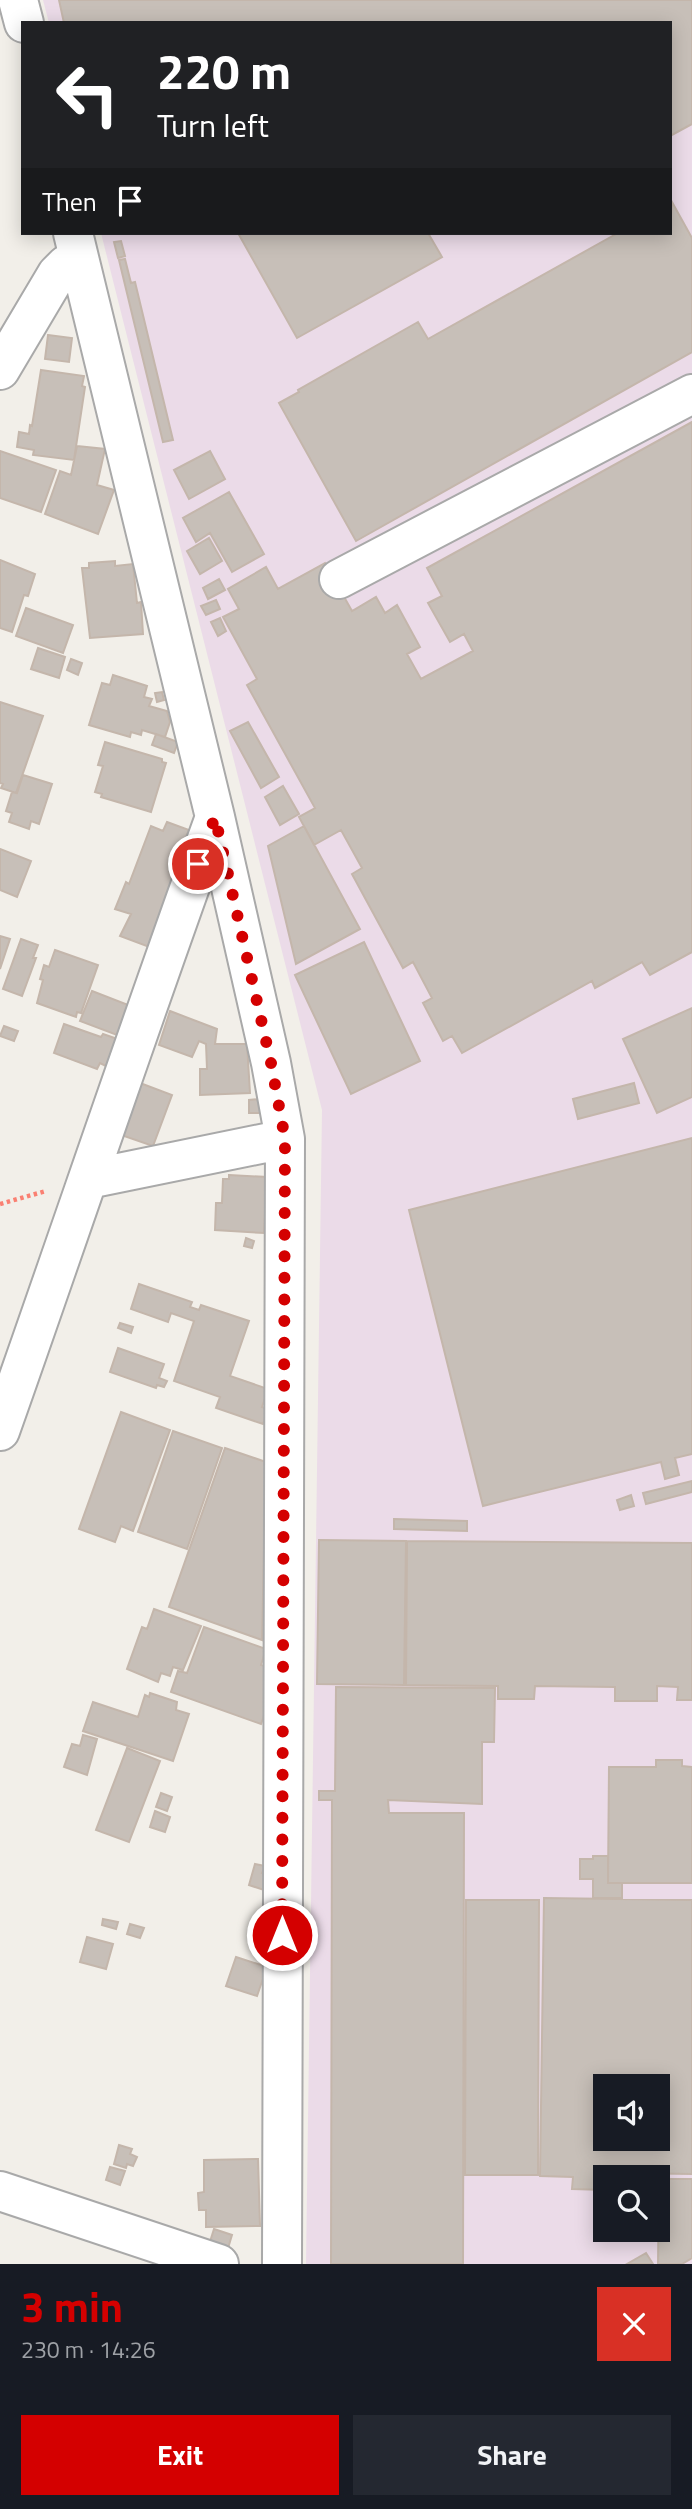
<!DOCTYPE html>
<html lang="en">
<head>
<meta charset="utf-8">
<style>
	body { margin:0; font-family:"Titillium Web",sans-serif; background:#242831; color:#f1f3f6; height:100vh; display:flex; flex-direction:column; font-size:26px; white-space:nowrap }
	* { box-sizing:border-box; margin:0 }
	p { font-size:23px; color:#9ea1a6 }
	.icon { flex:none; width:38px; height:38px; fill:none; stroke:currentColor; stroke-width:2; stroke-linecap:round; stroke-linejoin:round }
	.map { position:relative; height:2264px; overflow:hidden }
	.sheet { display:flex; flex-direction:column; background:#171b24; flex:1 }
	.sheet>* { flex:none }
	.banner { position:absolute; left:21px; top:21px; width:651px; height:214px; border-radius:0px; box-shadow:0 4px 18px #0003; background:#202124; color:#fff; overflow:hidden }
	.tools { position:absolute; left:593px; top:2074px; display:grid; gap:14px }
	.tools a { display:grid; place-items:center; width:77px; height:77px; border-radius:0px; background:#171b24; box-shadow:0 4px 18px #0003; font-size:35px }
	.pin { position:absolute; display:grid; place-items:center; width:60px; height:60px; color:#fff; margin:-30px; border:4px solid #fff; border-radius:50%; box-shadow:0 2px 7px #0007 }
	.me { position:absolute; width:77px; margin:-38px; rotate:0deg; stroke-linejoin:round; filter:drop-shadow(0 0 5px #0008) }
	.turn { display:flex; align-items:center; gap:24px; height:147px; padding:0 21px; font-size:32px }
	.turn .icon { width:91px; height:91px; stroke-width:2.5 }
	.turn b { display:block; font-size:49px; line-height:60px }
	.then { display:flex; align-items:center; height:66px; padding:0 21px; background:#0003; gap:14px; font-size:26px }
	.round { display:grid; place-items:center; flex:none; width:74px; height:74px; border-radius:0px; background:#242831 }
	.summary { display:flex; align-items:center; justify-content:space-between; height:119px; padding:0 21px }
	h1 { font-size:42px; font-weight:700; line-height:52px; color:#d40000 }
	.button { display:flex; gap:14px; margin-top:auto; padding:14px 21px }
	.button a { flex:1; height:80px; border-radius:0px; background:#d40000; color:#fff; font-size:28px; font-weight:700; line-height:80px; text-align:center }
	.button a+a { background:#242831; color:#f1f3f6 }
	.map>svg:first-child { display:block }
	.industrial { fill:#ebdbe8; fill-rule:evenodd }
	.building { fill:#c7bfb8; stroke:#c4b6ab; stroke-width:2; fill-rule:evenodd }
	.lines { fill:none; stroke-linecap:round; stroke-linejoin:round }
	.minor-casing { stroke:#a9a9a9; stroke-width:42 }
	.path { stroke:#fa8072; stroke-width:4.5; stroke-dasharray:3.5 3.5; stroke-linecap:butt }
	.minor { stroke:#fff; stroke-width:38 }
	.route { stroke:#d40000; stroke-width:12; stroke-dasharray:0 21.6 }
</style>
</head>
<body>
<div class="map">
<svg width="692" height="2264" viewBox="0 0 692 2264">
	<rect width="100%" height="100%" fill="#f2efe9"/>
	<path class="industrial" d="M 43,0 L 692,0 L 692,2264 L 306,2264 L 322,1110 L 101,233 L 670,233 L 670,23 L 49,23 ZM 606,2086 L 658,2086 L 658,2138 L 606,2138 ZM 606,2177 L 658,2177 L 658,2230 L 606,2230 Z"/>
	<path class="building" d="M 59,0 L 692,0 L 692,124 L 670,136 L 670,23 L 64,23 Z
		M 672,202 L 692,238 L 692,352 L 356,541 L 279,403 L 299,392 L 298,390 L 418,322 L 428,339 L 618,233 L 670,233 Z
		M 238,233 L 428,233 L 442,257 L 297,338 Z
		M 121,241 L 125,256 L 118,258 L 114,242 Z
		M 125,259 L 131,283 L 135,282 L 173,440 L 163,442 L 119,260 Z
		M 48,335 L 72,338 L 69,362 L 45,359 Z
		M 41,370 L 84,376 L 82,386 L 85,387 L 74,460 L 33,455 L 34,450 L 17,447 L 19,432 L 29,434 L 30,425 L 32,426 Z
		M 692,422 L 692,952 L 650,975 L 642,962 L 595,988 L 592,981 L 462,1053 L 452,1036 L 443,1041 L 423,1003 L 432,998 L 413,962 L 403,968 L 352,874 L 362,868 L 341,830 L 314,845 L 299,817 L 315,808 L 247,685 L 257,679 L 223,617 L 239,609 L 228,589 L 266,567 L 278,589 L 325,563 L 352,611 L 376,597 L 385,613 L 397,605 L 420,647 L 407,654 L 421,679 L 473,651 L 464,634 L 450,642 L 428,603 L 442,596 L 427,568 Z
		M 77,446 L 105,449 L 97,485 L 114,490 L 98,534 L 45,514 L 60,471 L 71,475 Z
		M 0,451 L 56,470 L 41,512 L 0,498 Z
		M 210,451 L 225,479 L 189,499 L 174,470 Z
		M 229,492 L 264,554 L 232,572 L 210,533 L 196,542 L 183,518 Z
		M 209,538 L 222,561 L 200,574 L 187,551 Z
		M 0,560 L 35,574 L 28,596 L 24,595 L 12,632 L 0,628 Z
		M 115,561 L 115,566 L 133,564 L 137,603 L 141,602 L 143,634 L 90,638 L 82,568 L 89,568 L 89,563 Z
		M 219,579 L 225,590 L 208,599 L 203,588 Z
		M 216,600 L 220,609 L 206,615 L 201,606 Z
		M 26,608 L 73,625 L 63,653 L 16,636 Z
		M 220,618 L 226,631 L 218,636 L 211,622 Z
		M 38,648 L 65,657 L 59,678 L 31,669 Z
		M 71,659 L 82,663 L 78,675 L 67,670 Z
		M 113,675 L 147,686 L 144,697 L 152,699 L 149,706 L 167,711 L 170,722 L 165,737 L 142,730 L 141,735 L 131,732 L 130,737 L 89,725 L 102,683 L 110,685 Z
		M 162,692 L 164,700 L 157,702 L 155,693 Z
		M 0,702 L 43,716 L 16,793 L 1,788 L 3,784 L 0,783 Z
		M 248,722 L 279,777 L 261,788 L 230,731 Z
		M 156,734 L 178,742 L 174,753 L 152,745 Z
		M 105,742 L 162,759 L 162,762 L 166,763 L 151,812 L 101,797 L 102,794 L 95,792 L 103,766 L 98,765 Z
		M 23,775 L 52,784 L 39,824 L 31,821 L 29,829 L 9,822 L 12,813 L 6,811 L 12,792 L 17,793 Z
		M 283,786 L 299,814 L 280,825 L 265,797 Z
		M 167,822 L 189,830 L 184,841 L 188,842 L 152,948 L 120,936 L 131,914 L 115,909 L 126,882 L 129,884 L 151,826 L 163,831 Z
		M 304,826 L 360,929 L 296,964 L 268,846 Z
		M 0,849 L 31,861 L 17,897 L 0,890 Z
		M 0,936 L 10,939 L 0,969 Z
		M 21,939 L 38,945 L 33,958 L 36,958 L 22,996 L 3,989 Z
		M 364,942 L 420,1061 L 351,1094 L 295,975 Z
		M 55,950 L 98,965 L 81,1013 L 77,1012 L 76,1017 L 37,1003 L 43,980 L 40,979 L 44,965 L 49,967 Z
		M 92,991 L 136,1008 L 125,1038 L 80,1021 Z
		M 692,1008 L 692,1097 L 657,1113 L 623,1039 Z
		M 170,1011 L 217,1029 L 215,1044 L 247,1044 L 250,1093 L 200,1095 L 200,1069 L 207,1069 L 206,1044 L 199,1041 L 192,1057 L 159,1045 Z
		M 64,1024 L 101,1037 L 103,1034 L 123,1041 L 112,1051 L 106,1066 L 100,1063 L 97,1069 L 54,1053 Z
		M 4,1026 L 18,1031 L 14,1041 L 0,1036 Z
		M 140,1083 L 172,1095 L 153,1146 L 121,1135 Z
		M 634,1083 L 639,1103 L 578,1119 L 573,1099 Z
		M 260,1099 L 260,1113 L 249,1113 L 249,1100 Z
		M 692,1138 L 692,1454 L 675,1458 L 679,1475 L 665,1479 L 661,1462 L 483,1506 L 409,1210 Z
		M 229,1175 L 267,1177 L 264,1233 L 215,1230 L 216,1203 L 222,1203 L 223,1179 L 229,1179 Z
		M 246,1238 L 254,1241 L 252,1248 L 244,1246 Z
		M 139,1284 L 192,1302 L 190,1307 L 199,1310 L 201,1305 L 249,1321 L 230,1376 L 268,1389 L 262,1407 L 268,1409 L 263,1424 L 216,1408 L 220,1397 L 174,1381 L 194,1321 L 171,1313 L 168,1322 L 131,1309 Z
		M 120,1323 L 133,1327 L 131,1333 L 118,1328 Z
		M 118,1348 L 164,1364 L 159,1378 L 167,1381 L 164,1387 L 157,1385 L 156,1388 L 110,1372 Z
		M 121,1412 L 170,1430 L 133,1531 L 121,1526 L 115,1542 L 79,1529 Z
		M 173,1431 L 222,1448 L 187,1549 L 138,1532 Z
		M 225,1448 L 266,1462 L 262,1640 L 169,1607 Z
		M 692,1481 L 692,1492 L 646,1504 L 643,1493 Z
		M 631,1495 L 634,1506 L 620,1510 L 617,1500 Z
		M 394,1519 L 467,1521 L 467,1531 L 394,1529 Z
		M 319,1540 L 406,1541 L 404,1685 L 317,1684 Z
		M 407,1541 L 692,1543 L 692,1700 L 677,1700 L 678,1687 L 657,1686 L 657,1701 L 615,1701 L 615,1687 L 535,1686 L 534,1699 L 498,1699 L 498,1686 L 406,1685 Z
		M 154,1609 L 201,1626 L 183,1670 L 173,1667 L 170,1676 L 161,1673 L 158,1682 L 127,1669 L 142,1627 L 147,1629 Z
		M 204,1627 L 266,1649 L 261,1665 L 269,1667 L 269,1701 L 261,1724 L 171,1692 L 178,1671 L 187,1673 Z
		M 336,1687 L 495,1688 L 494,1742 L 482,1742 L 482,1804 L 388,1800 L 389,1813 L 464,1813 L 463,2264 L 331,2264 L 332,1800 L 319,1800 L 319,1791 L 335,1791 Z
		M 150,1693 L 177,1702 L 176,1710 L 189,1714 L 173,1761 L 83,1731 L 93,1702 L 138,1717 L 145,1695 L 149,1697 Z
		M 83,1735 L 97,1739 L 87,1775 L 64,1767 L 72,1744 L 80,1746 Z
		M 127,1748 L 160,1761 L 129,1842 L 96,1830 Z
		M 656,1760 L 682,1760 L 682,1766 L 692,1767 L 692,1883 L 608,1883 L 609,1767 L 656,1767 Z
		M 161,1793 L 172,1797 L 167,1811 L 156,1807 Z
		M 155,1811 L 170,1817 L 165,1832 L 150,1827 Z
		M 593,1856 L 608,1856 L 608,1883 L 622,1883 L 622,1898 L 593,1898 L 593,1879 L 580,1879 L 580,1859 L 593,1859 Z
		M 255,1864 L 265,1866 L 262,1873 L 266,1874 L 264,1890 L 249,1885 Z
		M 544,1898 L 692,1900 L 692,2174 L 624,2173 L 624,2177 L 606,2177 L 606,2190 L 572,2189 L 573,2177 L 540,2176 ZM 606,2086 L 658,2086 L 658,2138 L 606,2138 Z
		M 466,1900 L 539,1900 L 538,2175 L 465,2175 Z
		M 103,1919 L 118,1922 L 116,1929 L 102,1925 Z
		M 130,1924 L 144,1928 L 140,1938 L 127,1934 Z
		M 87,1937 L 113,1944 L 106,1969 L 80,1962 Z
		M 236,1957 L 267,1967 L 257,1996 L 226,1986 Z
		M 119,2145 L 132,2149 L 130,2154 L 137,2157 L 133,2166 L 127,2164 L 126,2168 L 114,2164 Z
		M 258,2159 L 260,2226 L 206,2227 L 206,2210 L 199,2210 L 198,2193 L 204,2192 L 204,2160 Z
		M 110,2167 L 125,2171 L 120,2185 L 106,2180 Z
		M 659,2179 L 692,2179 L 692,2258 L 682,2264 L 658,2264 Z
		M 214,2229 L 232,2235 L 226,2255 L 208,2248 Z
		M 646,2253 L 653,2264 L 627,2264 Z"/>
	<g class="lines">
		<g class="minor-casing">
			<path id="minor" d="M 18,0 L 24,23
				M 73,233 L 215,817 L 271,1063 L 285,1139 L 282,2264
				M 0,370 L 57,274 L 66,265 L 79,260
				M 339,579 L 692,394
				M 89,1179 L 285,1139
				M 0,1431 C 72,1227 141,1021 215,817
				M 0,2191 L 219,2264"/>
		</g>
		<path class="path" d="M 0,1204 L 46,1191"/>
		<use href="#minor" class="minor"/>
	</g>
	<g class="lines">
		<path class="route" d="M 198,864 L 215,817 L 271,1063 L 285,1139 L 282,1935"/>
	</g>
</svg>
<div class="tools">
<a><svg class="icon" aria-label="sound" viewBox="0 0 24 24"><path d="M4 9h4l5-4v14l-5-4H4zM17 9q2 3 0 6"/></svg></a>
<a><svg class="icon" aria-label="search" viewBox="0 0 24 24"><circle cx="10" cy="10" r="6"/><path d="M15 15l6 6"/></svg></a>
</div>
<div class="pin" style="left:198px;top:864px;background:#d93025"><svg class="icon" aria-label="arrive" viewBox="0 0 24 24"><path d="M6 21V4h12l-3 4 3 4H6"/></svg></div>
<svg class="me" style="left:282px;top:1935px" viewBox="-20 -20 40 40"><circle r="17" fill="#d40000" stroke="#fff" stroke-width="3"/><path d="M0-11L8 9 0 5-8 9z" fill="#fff"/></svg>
<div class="banner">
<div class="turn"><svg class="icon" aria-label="left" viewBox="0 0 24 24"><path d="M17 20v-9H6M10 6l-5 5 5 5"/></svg><div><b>220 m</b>Turn left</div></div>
<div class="then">Then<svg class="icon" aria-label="arrive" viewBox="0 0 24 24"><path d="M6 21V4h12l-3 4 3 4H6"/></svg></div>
</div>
</div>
<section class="sheet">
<div class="summary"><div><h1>3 min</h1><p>230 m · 14:26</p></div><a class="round" style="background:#d93025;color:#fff"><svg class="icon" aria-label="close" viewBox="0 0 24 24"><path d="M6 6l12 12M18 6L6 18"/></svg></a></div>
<div class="button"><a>Exit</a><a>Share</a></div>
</section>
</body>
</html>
